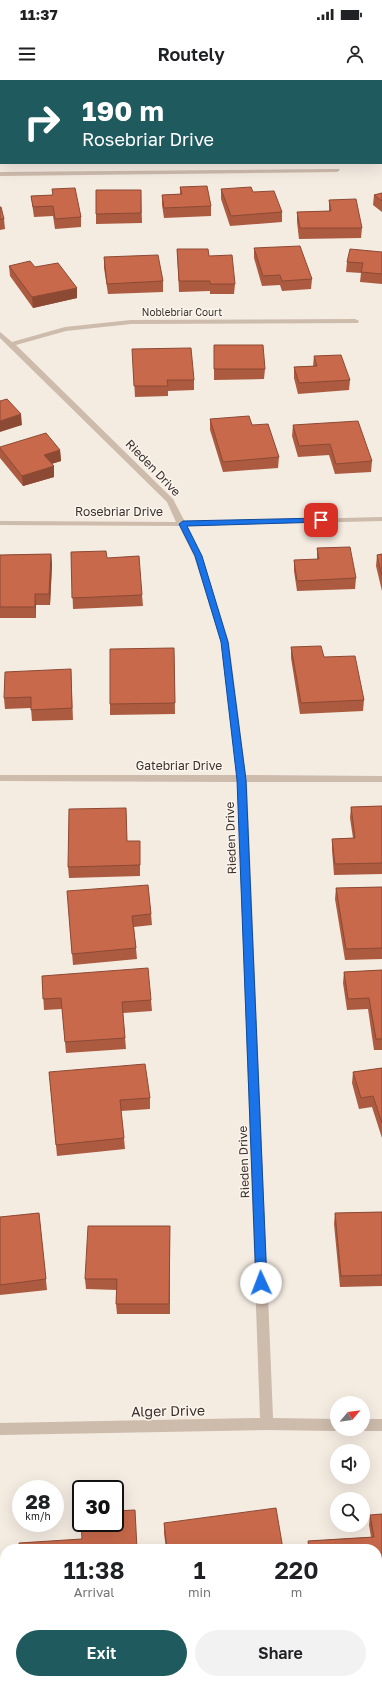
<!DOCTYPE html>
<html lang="en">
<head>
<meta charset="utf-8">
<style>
	body { margin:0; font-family:"Golos Text",sans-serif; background:#f2f2f2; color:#202124; height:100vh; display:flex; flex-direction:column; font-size:15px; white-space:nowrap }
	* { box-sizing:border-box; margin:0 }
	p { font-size:13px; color:#757577 }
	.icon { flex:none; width:22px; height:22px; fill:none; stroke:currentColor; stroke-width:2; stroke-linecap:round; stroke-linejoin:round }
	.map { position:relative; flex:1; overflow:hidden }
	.drawer { position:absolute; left:0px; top:1464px; width:382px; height:140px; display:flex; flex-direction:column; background:#fff; border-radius:16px 16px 0 0; box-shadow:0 4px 16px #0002 }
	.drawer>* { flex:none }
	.banner { position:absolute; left:0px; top:0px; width:382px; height:84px; box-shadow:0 4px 16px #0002; background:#1f5a5e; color:#fff; overflow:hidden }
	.needle { width:26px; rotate:61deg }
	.buttons { position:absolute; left:330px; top:1316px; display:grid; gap:8px }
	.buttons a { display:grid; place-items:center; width:40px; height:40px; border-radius:50%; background:#fff; box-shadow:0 4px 16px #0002; font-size:20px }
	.speed { position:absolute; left:12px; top:1400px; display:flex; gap:8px; font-size:20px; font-weight:700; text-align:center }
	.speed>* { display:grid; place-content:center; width:52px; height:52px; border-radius:50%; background:#fff; box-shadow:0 4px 16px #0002; line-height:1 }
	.speed small { font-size:10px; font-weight:400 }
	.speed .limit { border:2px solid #111; border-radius:6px; background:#fff; color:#111 }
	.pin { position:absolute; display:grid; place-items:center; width:34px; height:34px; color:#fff; margin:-17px; border-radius:8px; box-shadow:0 2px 6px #0006 }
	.me { position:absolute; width:44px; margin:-22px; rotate:358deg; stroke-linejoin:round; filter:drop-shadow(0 0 3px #0008) }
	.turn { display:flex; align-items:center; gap:14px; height:84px; padding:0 16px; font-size:18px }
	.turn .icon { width:52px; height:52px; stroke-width:2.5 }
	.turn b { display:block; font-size:28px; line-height:34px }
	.eta { display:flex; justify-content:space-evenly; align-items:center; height:68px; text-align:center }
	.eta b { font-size:24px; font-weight:600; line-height:28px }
	.action { display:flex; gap:8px; margin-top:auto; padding:8px 16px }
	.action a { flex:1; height:46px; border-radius:24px; background:#1f5a5e; color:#fff; font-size:16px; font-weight:600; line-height:46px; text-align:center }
	.action a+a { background:#f2f2f2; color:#202124 }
	.status { display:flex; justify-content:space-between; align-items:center; height:28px; padding:0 20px; background:#fff; direction:ltr }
	.status svg { height:11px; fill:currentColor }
	header { display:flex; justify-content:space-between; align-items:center; height:52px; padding:0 16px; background:#fff; font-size:18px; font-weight:600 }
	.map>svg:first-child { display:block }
	.green { fill:#b8c4a0 }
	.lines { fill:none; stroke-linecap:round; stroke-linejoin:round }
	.street { fill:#cdbbac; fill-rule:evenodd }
	.wall { fill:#ac5a40 }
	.shaded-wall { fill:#8c4a34 }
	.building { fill:#c8694b; stroke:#8c4a34 }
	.route { fill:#1a73e8; stroke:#114b97 }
	.labels { text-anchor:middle; stroke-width:3; stroke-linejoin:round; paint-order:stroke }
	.far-street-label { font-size:10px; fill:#3b302b; stroke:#fbf5ee }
	.street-label { font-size:12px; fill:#3b302b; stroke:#fbf5ee }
	.near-street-label { font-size:14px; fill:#3b302b; stroke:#fbf5ee }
</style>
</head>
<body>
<div class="status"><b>11:37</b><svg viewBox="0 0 49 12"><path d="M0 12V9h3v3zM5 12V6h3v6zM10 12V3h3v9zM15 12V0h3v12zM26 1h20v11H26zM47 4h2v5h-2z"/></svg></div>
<header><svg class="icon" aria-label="menu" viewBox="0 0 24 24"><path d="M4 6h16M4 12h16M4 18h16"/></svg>Routely<svg class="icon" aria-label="person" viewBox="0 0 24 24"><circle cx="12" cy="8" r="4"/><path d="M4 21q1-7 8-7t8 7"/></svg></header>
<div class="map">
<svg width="382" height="1604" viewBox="0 0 382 1604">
	<rect width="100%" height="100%" fill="#f4ebe1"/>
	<path class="green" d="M 0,0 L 382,0 L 382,17 L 381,1 L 1,1 L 0,20 Z"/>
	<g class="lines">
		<path class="street" d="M 339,89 L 340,90 L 337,92 L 0,96 L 0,92 Z
			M 355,239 L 359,241 L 358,243 L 131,244 L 66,251 L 16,265 L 173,419 L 185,442 L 382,437 L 382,441 L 187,446 L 202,476 L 229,562 L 246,695 L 382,696 L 382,702 L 247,702 L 273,1338 L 337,1339 L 337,1349 L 342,1349 L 337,1351 L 267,1350 L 0,1355 L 0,1343 L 260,1338 L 237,702 L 0,701 L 0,695 L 237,695 L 221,562 L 194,476 L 179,446 L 0,445 L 0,441 L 176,442 L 167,422 L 0,258 L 0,252 L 12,262 L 65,247 L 131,240 Z
			M 363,1339 L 382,1339 L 382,1351 L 363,1351 L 358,1349 L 363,1349 Z"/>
	</g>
	<path class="wall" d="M 180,107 L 211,126 L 211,136 L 164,138 L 162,125 L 162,115 L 180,114 Z
		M 52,109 L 81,137 L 81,147 L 55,149 L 53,136 L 34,137 L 31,116 L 53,115 Z
		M 221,109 L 253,112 L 282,132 L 282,142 L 230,146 L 221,119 Z
		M 141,110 L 142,143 L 96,144 L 96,134 Z
		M 382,113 L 382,132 L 373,125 L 374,115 Z
		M 329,120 L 362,148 L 361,158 L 299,159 L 297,142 L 297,132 L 329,131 Z
		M 0,127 L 4,139 L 5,149 L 0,150 Z
		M 254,168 L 312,199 L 311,209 L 282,211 L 280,205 L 262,206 L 254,178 Z
		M 177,169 L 209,176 L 235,204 L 234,214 L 210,214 L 210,211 L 179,212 Z
		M 382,172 L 382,204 L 360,202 L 361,193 L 346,192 L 347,182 Z
		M 104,177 L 163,201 L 163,212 L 108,214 L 104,188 Z
		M 9,186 L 77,208 L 77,218 L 33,228 L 10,196 Z
		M 214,265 L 265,289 L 264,299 L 214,300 Z
		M 314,276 L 350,300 L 349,310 L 298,314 L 294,298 L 294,287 L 313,286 Z
		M 133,280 L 194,300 L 194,310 L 168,311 L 168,316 L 135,317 Z
		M 210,339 L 252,345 L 279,377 L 278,388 L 223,392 L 210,350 Z
		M 293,345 L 372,381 L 371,392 L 335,394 L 329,375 L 298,377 L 292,356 Z
		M 0,367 L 60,370 L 61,381 L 51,384 L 54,397 L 23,406 L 0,378 Z
		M 317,468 L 356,498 L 355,509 L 297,511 L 294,491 L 294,480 L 317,480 Z
		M 71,472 L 107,478 L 142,515 L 143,526 L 73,529 Z
		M 51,474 L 52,485 L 50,525 L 36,525 L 36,538 L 0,538 L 0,475 Z
		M 382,474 L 382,511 L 376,486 L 377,475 Z
		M 291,567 L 324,577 L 364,620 L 363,631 L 300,634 L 291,578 Z
		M 174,568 L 175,634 L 110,635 L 110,624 Z
		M 71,589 L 73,640 L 32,641 L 31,628 L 5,629 L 4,618 Z
		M 382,726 L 382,794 L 334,795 L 332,770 L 332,759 L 353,758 L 350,738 L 351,727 Z
		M 126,728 L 127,761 L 140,761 L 140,796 L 69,798 L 68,787 Z
		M 382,807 L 382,879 L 345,880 L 335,819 L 336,808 Z
		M 68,822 L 151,834 L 152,845 L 134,847 L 136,868 L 137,879 L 73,885 Z
		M 382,890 L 382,970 L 374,970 L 368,929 L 347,930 L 343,903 L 344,892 Z
		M 42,896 L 151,920 L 152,931 L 123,933 L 126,969 L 66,973 L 62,929 L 44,930 Z
		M 382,988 L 382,1058 L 372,1027 L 359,1029 L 352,1003 L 353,992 Z
		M 49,992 L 150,1018 L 150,1029 L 121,1031 L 124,1058 L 125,1069 L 57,1076 Z
		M 382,1132 L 382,1206 L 340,1207 L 334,1144 L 335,1133 Z
		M 39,1133 L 47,1210 L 0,1215 L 0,1137 Z
		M 170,1157 L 170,1234 L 117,1234 L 116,1224 L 117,1210 L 86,1209 L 85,1199 Z
		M 382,1434 L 382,1549 L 377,1549 L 377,1469 L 308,1469 L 308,1461 L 371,1457 L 369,1445 L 370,1435 Z
		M 164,1443 L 283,1469 L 166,1469 L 164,1453 Z"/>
	<path class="shaded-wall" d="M 382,51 L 382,61 L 381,61 L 381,52 Z
		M 77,208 L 77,218 L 33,228 L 32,217 Z
		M 21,334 L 22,345 L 0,352 L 0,341 Z
		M 60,370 L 61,381 L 45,386 L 44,375 Z
		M 54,386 L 54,397 L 23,406 L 22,396 Z
		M 51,474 L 52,485 L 50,525 L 49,514 Z
		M 35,514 L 36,525 L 36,538 L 35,527 Z"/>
	<path class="building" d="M 381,37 L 382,37 L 382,51 L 381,52 Z
		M 207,106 L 211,126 L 164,128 L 162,115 L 182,114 L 180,107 Z
		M 251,107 L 253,112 L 274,111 L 282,132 L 231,136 L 221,109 Z
		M 75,108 L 81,137 L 55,139 L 53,126 L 33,127 L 31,116 L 53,115 L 52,109 Z
		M 96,110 L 141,110 L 141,133 L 96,134 Z
		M 382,113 L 382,121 L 374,115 Z
		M 356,119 L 362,148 L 300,148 L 297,132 L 331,131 L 329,120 Z
		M 0,127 L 1,127 L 4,139 L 0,139 Z
		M 300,166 L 312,199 L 282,201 L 280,195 L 263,196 L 254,168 Z
		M 177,169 L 208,169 L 209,176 L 232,175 L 235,204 L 210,204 L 210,201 L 179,201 Z
		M 350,169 L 382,172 L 382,194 L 361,192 L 363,183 L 347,182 Z
		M 158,175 L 163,201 L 107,204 L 104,177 Z
		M 30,181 L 35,187 L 58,183 L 77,208 L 32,217 L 9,186 Z
		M 214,265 L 263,265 L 265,289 L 214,289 Z
		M 191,268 L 194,300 L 167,300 L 168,306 L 134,306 L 132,269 Z
		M 341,275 L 350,300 L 299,303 L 294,287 L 317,286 L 314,276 Z
		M 7,319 L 21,334 L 0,341 L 0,321 Z
		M 249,336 L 252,345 L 268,344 L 279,377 L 223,382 L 210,339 Z
		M 358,341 L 372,381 L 336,384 L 330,364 L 299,366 L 293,345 Z
		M 46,353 L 60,370 L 44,375 L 54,386 L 22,396 L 0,368 L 0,367 Z
		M 350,467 L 356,498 L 297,501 L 294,480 L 319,479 L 317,468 Z
		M 106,471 L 107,478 L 139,476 L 142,515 L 72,518 L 71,472 Z
		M 51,474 L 49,514 L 35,514 L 35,527 L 0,527 L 0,475 Z
		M 382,474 L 382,496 L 377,475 Z
		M 321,566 L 324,577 L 355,576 L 364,620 L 301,623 L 291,567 Z
		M 174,568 L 175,623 L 110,624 L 110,569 Z
		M 71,589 L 72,628 L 31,630 L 31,617 L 4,618 L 5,592 Z
		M 382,726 L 382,783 L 335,784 L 332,759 L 355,758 L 351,727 Z
		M 126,728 L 127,761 L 140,761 L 140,785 L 68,787 L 69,729 Z
		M 148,805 L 151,834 L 132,836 L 136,868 L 72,874 L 67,811 Z
		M 382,807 L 382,868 L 346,869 L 336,808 Z
		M 148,888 L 151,920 L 122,922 L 125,958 L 65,962 L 61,918 L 43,919 L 42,896 Z
		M 382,890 L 382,959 L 376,959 L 369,918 L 348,919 L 344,892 Z
		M 145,984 L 150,1018 L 120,1020 L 124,1058 L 56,1065 L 49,992 Z
		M 382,988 L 382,1043 L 373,1016 L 361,1018 L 353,992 Z
		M 382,1132 L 382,1195 L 341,1196 L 335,1133 Z
		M 39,1133 L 46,1199 L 0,1205 L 0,1137 Z
		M 88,1146 L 170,1146 L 169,1224 L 116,1224 L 117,1199 L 85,1199 Z
		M 276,1428 L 283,1469 L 167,1469 L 164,1443 Z
		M 135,1430 L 137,1469 L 19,1469 L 19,1463 L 82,1459 L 81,1443 L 115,1443 L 115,1431 Z
		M 382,1434 L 382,1540 L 377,1540 L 377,1469 L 309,1469 L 308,1461 L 374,1457 L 370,1435 Z"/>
	<path class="route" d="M 321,438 L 324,440 L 323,442 L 187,446 L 202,476 L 228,562 L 246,700 L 267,1203 L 265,1206 L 261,1207 L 257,1206 L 256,1203 L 237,700 L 221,562 L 195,476 L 179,444 L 183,441 Z"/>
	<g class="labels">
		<g class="far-street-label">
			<text x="182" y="236">Noblebriar Court</text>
		</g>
		<g class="street-label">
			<text transform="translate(153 388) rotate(46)" y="4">Rieden Drive</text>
			<text x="119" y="436">Rosebriar Drive</text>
			<text x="179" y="690">Gatebriar Drive</text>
			<text transform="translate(231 758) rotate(-92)" y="4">Rieden Drive</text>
			<text transform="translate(244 1082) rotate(-92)" y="4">Rieden Drive</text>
		</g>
		<g class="near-street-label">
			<text transform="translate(168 1331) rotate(-1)" y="5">Alger Drive</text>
		</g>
	</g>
</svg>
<div class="buttons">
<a><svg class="needle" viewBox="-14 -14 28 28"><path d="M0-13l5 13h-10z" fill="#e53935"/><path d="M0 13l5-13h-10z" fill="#757577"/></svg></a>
<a><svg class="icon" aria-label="sound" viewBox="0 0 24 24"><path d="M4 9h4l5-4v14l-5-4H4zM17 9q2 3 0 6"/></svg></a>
<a><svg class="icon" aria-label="search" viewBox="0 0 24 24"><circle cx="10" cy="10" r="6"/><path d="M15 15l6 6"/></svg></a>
</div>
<div class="speed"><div>28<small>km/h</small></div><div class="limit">30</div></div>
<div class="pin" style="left:321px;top:440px;background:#d93025"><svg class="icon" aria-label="arrive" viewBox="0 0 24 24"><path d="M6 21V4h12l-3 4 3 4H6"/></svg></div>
<svg class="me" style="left:261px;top:1203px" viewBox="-20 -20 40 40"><circle r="19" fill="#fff"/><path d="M0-13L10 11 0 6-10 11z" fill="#1a73e8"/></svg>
<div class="banner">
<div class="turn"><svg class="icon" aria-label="right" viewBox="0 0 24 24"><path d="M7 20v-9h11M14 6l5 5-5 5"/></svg><div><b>190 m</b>Rosebriar Drive</div></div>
</div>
<section class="drawer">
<div class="eta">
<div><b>11:38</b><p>Arrival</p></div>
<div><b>1</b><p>min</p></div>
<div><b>220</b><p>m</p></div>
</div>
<div class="action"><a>Exit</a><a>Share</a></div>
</section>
</div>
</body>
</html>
